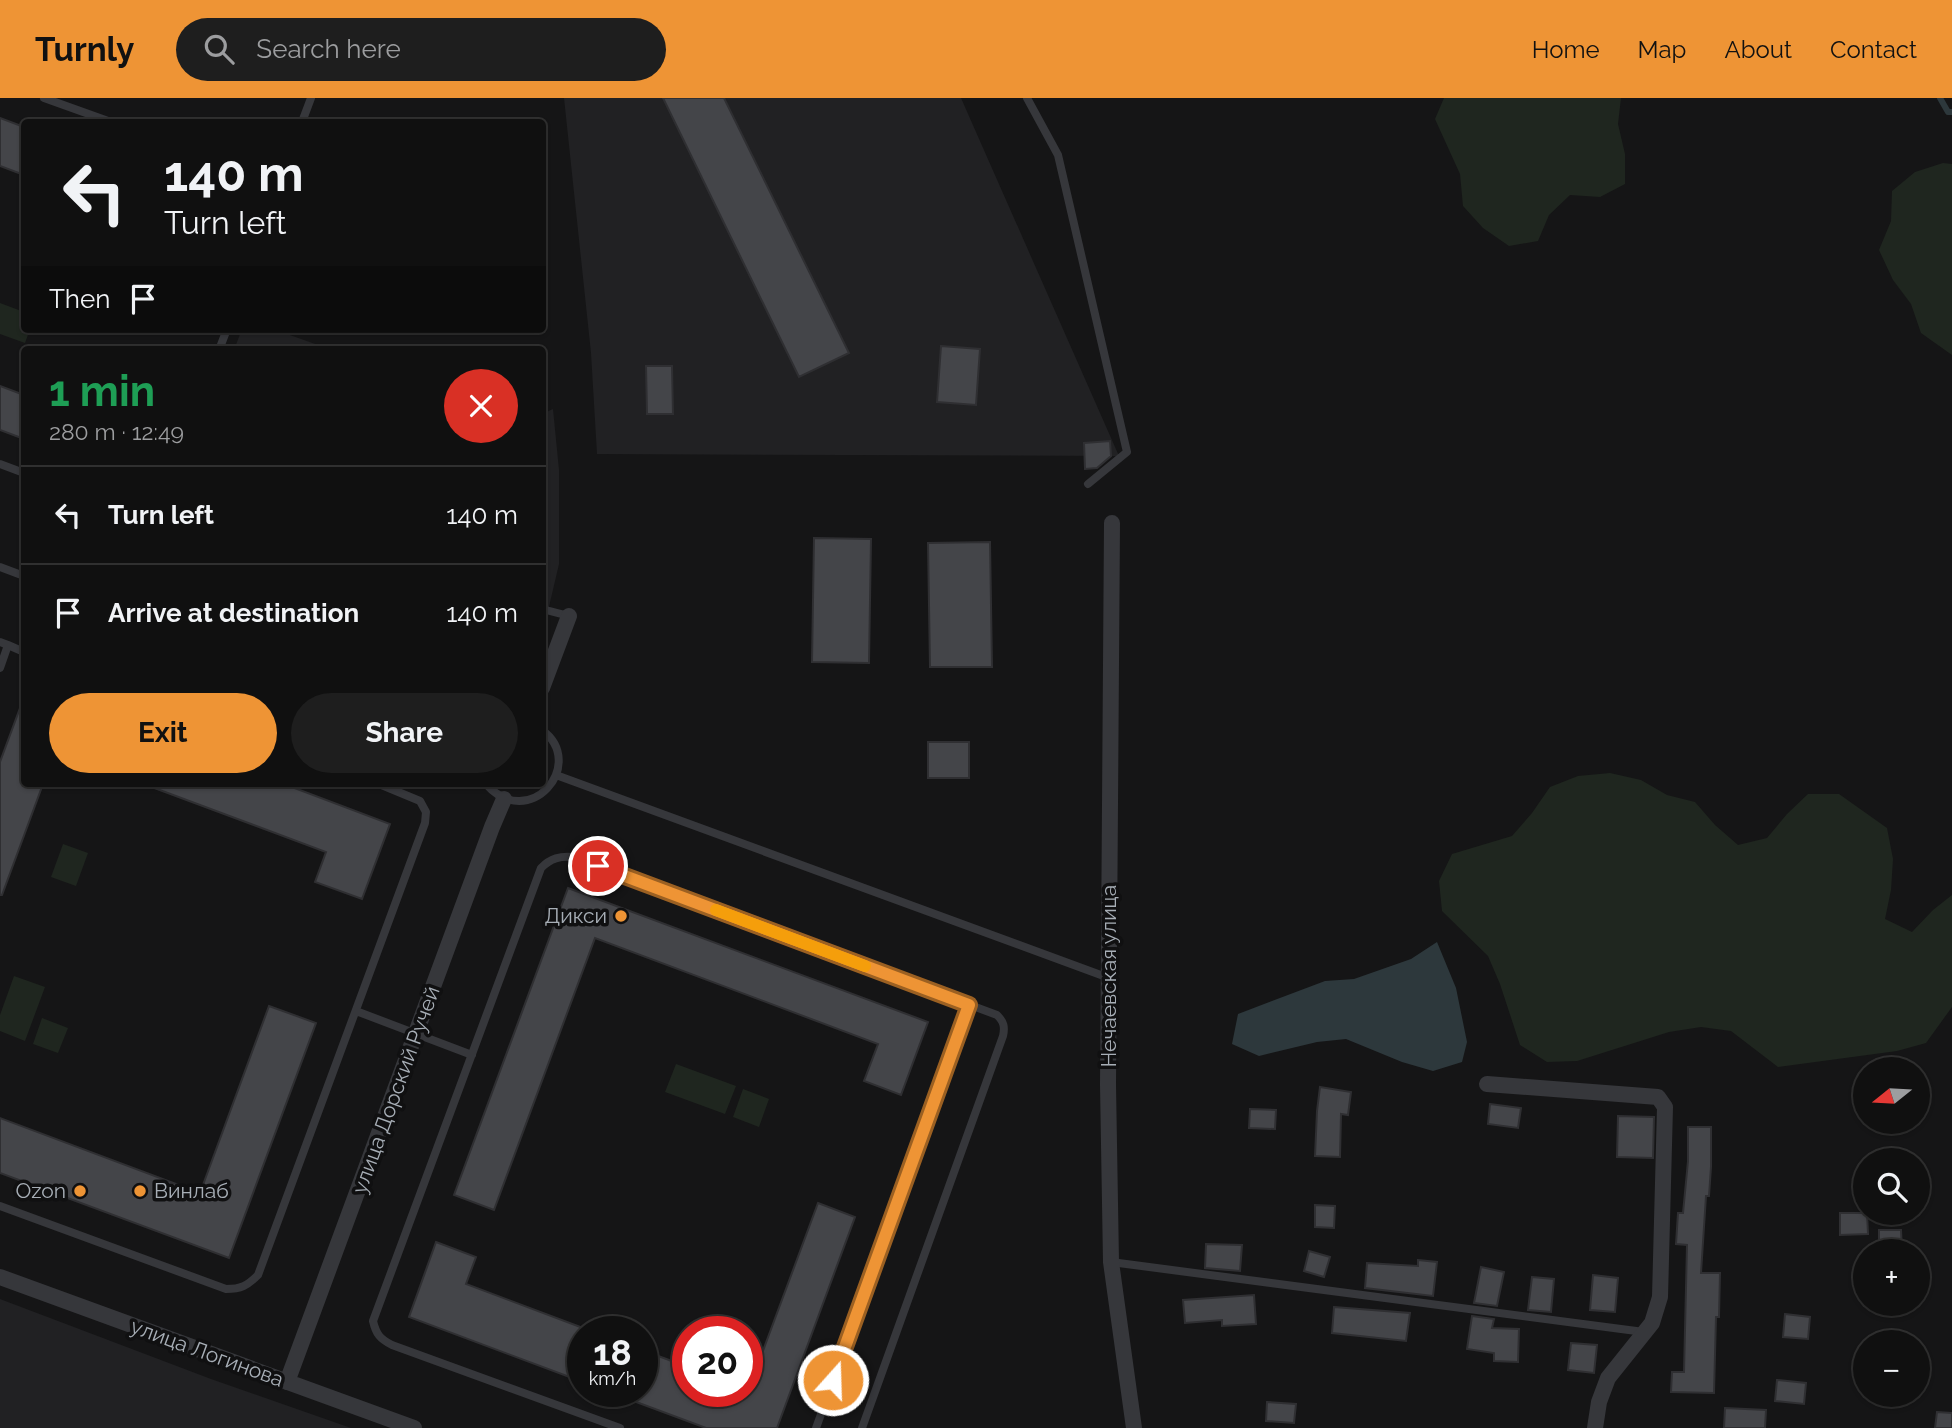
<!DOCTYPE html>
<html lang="en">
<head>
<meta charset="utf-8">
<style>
	body { margin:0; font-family:Raleway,sans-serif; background:#1e1e1e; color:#f1f3f6; height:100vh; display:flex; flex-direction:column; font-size:26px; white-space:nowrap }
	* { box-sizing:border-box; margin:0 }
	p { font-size:23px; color:#9c9d9f }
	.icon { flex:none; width:38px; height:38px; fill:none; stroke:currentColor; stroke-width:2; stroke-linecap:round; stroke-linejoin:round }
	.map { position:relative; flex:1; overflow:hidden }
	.panel { position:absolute; left:21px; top:248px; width:525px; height:441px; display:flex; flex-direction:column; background:#101010; border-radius:7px; box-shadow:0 2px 5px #0004,0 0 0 2px #303030 }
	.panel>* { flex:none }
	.hud { position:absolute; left:21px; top:21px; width:525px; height:214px; border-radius:7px; box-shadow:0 2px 5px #0004,0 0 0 2px #303030; background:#101010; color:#f1f3f6; overflow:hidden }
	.needle { width:46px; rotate:252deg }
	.fabs { position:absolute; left:1853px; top:959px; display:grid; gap:14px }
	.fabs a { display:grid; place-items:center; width:77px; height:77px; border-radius:50%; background:#101010; box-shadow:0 2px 5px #0004,0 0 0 2px #303030; font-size:35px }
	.speed { position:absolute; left:567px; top:1218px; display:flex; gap:14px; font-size:35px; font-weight:700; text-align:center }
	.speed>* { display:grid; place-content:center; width:91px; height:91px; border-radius:50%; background:#101010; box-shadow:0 2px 5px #0004,0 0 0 2px #303030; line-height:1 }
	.speed small { font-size:18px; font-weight:400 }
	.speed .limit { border:10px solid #d22; background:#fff; color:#111 }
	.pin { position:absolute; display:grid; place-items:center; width:60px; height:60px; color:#fff; margin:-30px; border:4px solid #fff; border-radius:50%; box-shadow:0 2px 7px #0007 }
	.me { position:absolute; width:77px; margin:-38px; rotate:20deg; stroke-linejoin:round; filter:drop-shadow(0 0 5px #0008) }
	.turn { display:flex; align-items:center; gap:24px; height:147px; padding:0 28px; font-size:32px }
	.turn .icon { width:91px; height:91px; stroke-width:2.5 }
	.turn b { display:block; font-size:49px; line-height:60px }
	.then { display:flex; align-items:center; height:66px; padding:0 28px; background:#0003; gap:14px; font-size:26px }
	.round { display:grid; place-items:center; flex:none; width:74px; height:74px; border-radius:37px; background:#1e1e1e }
	.head { display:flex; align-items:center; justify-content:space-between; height:119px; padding:0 28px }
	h1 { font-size:42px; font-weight:700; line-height:52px; color:#1e9e55 }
	.cta { display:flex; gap:14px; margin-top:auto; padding:14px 28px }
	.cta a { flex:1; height:80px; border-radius:42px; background:#ee9435; color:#111; font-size:28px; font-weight:700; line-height:80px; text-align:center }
	.cta a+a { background:#1e1e1e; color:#f1f3f6 }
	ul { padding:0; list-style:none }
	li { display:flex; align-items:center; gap:21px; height:98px; padding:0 28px; border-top:2px solid #303030 }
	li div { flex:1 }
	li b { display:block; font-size:26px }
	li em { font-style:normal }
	header { display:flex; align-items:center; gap:42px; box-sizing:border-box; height:98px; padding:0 35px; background:#ee9435; color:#111 }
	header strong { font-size:33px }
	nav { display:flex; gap:38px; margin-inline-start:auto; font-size:24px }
	.search { width:490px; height:63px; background:#1e1e1e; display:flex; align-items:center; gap:18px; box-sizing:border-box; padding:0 24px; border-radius:38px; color:#9c9d9f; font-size:26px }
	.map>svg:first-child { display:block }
	.built { fill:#212123 }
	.green { fill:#1f261f }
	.water { fill:#2d383c }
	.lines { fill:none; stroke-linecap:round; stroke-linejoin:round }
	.stream { stroke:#2d383c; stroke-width:6 }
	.building { fill:#444549; stroke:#2f2f32; stroke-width:2 }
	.service { stroke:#36373b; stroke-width:8 }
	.minor { stroke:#36373b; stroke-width:16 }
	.route-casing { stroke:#9b6022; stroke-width:18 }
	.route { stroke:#ee9435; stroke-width:12 }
	.slow { stroke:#f59e0b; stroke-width:12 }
	.poi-dot { fill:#ee9435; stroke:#101011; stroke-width:2.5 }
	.labels { text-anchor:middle; stroke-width:7; stroke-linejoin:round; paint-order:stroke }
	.poi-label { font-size:21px; fill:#a7aeb6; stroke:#101011; text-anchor:end }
	.street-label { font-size:21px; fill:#a7aeb6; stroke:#101011 }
</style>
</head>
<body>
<header>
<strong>Turnly</strong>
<div class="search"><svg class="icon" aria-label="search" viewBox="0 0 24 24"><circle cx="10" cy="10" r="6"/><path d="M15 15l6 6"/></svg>Search here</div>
<nav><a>Home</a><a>Map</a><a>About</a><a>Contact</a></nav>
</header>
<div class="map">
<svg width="1952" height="1330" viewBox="0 0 1952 1330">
	<rect width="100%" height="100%" fill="#151516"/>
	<path class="built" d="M 564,0 L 961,0 L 1119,358 L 597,356 L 591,255 Z
		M 242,231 L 273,231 L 332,252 L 234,252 Z
		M 553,311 L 559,372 L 559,466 L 548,513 L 543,526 L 542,316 Z
		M 0,1201 L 211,1281 L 351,1330 L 0,1330 Z"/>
	<path class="green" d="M 1444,0 L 1621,0 L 1618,26 L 1625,56 L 1625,86 L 1600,99 L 1570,97 L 1549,117 L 1538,143 L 1509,148 L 1483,130 L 1463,108 L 1460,76 L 1435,21 Z
		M 1943,65 L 1952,66 L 1952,257 L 1921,235 L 1911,206 L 1893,182 L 1879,152 L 1891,123 L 1892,93 L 1915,74 Z
		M 0,205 L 24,214 L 24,231 L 30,231 L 25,245 L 0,236 Z
		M 1610,675 L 1641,682 L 1667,697 L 1695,704 L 1715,727 L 1738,747 L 1767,740 L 1787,716 L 1808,696 L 1839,696 L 1887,730 L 1893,761 L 1891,792 L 1885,821 L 1912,834 L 1933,812 L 1952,797 L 1952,909 L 1926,945 L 1897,953 L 1778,969 L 1731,933 L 1701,929 L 1669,934 L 1577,963 L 1547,964 L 1520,947 L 1500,886 L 1488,858 L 1442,813 L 1439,783 L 1452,756 L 1512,738 L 1532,715 L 1550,689 L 1578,678 Z
		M 63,746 L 88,755 L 76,788 L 51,779 Z
		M 14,878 L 45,889 L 25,943 L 0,933 L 0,917 Z
		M 42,920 L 68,930 L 58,955 L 33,946 Z
		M 676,966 L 736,988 L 725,1016 L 665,994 Z
		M 743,991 L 769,1001 L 759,1029 L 733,1019 Z"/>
	<path class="water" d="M 1437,844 L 1456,890 L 1467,944 L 1462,964 L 1433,973 L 1402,964 L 1346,941 L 1317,944 L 1259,958 L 1232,946 L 1238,916 L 1325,883 L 1354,881 L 1411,861 Z"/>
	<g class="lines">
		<path class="stream" d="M 1940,0 L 1948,14 L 1952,14"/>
	</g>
	<path class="building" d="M 663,0 L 724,0 L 849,255 L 799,279 Z
		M 0,20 L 24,29 L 24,77 L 0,68 Z
		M 941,248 L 980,251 L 976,307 L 937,304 Z
		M 646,268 L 672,268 L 673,316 L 647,316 Z
		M 0,288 L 24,297 L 24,341 L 0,332 Z
		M 1110,343 L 1111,358 L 1097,370 L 1085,371 L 1084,345 Z
		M 814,440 L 871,441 L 869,565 L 812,564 Z
		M 990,444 L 992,569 L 930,569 L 928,445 Z
		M 23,602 L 24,602 L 24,686 L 43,686 L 2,797 L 0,797 L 0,664 Z
		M 928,644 L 969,644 L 969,680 L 928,680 Z
		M 149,686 L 284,686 L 390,726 L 362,801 L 315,784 L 326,754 L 149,688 Z
		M 568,790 L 928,924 L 901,997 L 864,983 L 878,946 L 595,840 L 494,1112 L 454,1097 Z
		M 269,908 L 316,925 L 229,1160 L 0,1075 L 0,1020 L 200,1095 Z
		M 1320,989 L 1351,994 L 1348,1017 L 1341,1016 L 1340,1059 L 1315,1058 L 1317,1013 Z
		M 1490,1006 L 1521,1010 L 1518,1030 L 1488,1026 Z
		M 1250,1011 L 1276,1012 L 1275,1031 L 1249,1030 Z
		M 1618,1018 L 1654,1019 L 1653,1060 L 1617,1059 Z
		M 1688,1029 L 1711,1029 L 1711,1069 L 1709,1098 L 1706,1098 L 1701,1175 L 1720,1175 L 1719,1219 L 1716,1219 L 1714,1295 L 1671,1294 L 1672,1274 L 1684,1274 L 1687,1147 L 1676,1146 L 1678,1115 L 1683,1115 L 1688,1063 Z
		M 818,1105 L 855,1119 L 777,1330 L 706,1330 L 612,1295 L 612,1293 L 642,1293 L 642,1252 L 688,1269 L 688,1293 L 748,1293 Z
		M 1315,1107 L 1335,1108 L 1334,1130 L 1315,1129 Z
		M 1840,1115 L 1867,1115 L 1868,1136 L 1840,1137 Z
		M 1879,1132 L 1901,1132 L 1902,1153 L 1879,1153 Z
		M 436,1144 L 476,1159 L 466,1186 L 583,1230 L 583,1284 L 409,1219 Z
		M 1206,1146 L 1242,1147 L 1240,1173 L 1205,1170 Z
		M 1309,1153 L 1330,1159 L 1324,1179 L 1304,1173 Z
		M 1418,1162 L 1437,1164 L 1433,1198 L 1365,1190 L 1367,1165 L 1418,1168 Z
		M 1481,1169 L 1504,1174 L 1497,1208 L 1474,1205 Z
		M 1593,1177 L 1618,1180 L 1615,1214 L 1590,1212 Z
		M 1532,1179 L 1554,1181 L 1551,1214 L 1528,1212 Z
		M 1254,1197 L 1256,1226 L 1222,1228 L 1222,1222 L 1185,1225 L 1183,1202 Z
		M 1334,1209 L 1410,1215 L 1406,1243 L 1332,1235 Z
		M 1785,1216 L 1810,1219 L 1808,1241 L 1783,1239 Z
		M 1472,1218 L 1494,1221 L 1492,1230 L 1519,1231 L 1518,1264 L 1494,1263 L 1494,1255 L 1467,1251 Z
		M 1571,1245 L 1597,1247 L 1594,1275 L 1568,1272 Z
		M 1777,1282 L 1806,1285 L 1804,1306 L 1775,1303 Z
		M 1267,1304 L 1296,1306 L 1294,1325 L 1266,1323 Z
		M 1725,1310 L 1766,1312 L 1765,1330 L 1724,1330 Z
		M 1937,1314 L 1952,1315 L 1952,1330 L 1935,1330 Z"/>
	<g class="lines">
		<path class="service" d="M 44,0 L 111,24
			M 1027,0 L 1058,57 L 1127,354 L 1088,386
			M 302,24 L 311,0
			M 219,252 L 227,231
			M 0,366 L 24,375
			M 0,469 L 24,478
			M 542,511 L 569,518
			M 0,544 L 8,547 L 0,570
			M 8,547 L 24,554
			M 556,677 L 1109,880
			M 486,686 C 529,735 588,666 542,632
			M 356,913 L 472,957
			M 0,1108 L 226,1191 C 241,1191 247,1188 258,1177 L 425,725 L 426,714 L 420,703 L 379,686
			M 1111,1164 L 1644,1234
			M 620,1330 L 392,1247 C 380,1241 376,1236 373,1223 L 541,770 C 551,760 560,758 573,759 L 997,917 C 1004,924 1005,929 1003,938 L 862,1330
			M 816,1330 L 969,907"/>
		<path class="minor" d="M 1112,425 L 1108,987 L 1111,1164 L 1134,1330
			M 542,590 L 569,518
			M 1487,986 L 1658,999 L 1665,1009 L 1660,1199 L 1652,1225 L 1608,1280 L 1599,1304 L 1595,1330
			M 0,1179 L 414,1330
			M 287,1284 L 492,729 L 504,701"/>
	</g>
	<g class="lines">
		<g class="route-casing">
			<path id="route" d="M 598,768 L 969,907 L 833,1282"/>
		</g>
		<use href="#route" class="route"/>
		<path class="slow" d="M 716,812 L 865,868"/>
	</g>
	<g class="poi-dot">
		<circle cx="621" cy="818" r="7"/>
		<circle cx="80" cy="1093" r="7"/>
		<circle cx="140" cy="1093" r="7"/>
	</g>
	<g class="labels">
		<g class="poi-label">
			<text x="607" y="825">Дикси</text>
			<text x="66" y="1100">Ozon</text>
			<text x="154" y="1100" text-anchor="start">Винлаб</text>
		</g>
		<g class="street-label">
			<text transform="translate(1109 878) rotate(-90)" y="7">Нечаевская улица</text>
			<text transform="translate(396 992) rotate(-70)" y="7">улица Дорский Ручей</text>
			<text transform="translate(207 1255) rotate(20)" y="7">улица Логинова</text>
		</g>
	</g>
</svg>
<div class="fabs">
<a><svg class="needle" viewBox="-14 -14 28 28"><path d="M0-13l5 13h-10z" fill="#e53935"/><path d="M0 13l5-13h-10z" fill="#9c9d9f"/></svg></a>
<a><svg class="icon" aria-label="search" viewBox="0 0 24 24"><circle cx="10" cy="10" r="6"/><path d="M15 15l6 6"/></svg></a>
<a>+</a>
<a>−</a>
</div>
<div class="speed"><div>18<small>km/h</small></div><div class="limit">20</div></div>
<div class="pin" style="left:598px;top:768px;background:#d93025"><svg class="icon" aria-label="arrive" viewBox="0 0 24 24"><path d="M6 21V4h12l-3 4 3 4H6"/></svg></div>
<svg class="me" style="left:833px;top:1282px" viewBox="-20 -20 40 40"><circle r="17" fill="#ee9435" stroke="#fff" stroke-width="3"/><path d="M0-11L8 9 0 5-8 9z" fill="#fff"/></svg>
<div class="hud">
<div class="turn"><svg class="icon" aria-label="left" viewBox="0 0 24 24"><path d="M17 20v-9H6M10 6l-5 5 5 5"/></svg><div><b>140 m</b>Turn left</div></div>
<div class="then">Then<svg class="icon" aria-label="arrive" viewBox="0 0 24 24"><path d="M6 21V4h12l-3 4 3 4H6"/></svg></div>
</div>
<section class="panel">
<div class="head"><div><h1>1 min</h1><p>280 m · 12:49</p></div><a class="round" style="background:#d93025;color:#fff"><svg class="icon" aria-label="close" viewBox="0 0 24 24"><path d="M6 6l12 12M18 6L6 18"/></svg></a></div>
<ul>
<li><svg class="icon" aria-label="left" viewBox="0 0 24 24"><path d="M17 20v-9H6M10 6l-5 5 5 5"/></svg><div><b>Turn left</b></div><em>140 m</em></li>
<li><svg class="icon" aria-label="arrive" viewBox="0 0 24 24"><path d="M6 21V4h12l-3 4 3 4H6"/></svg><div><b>Arrive at destination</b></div><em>140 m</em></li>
</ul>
<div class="cta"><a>Exit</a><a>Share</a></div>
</section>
</div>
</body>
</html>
